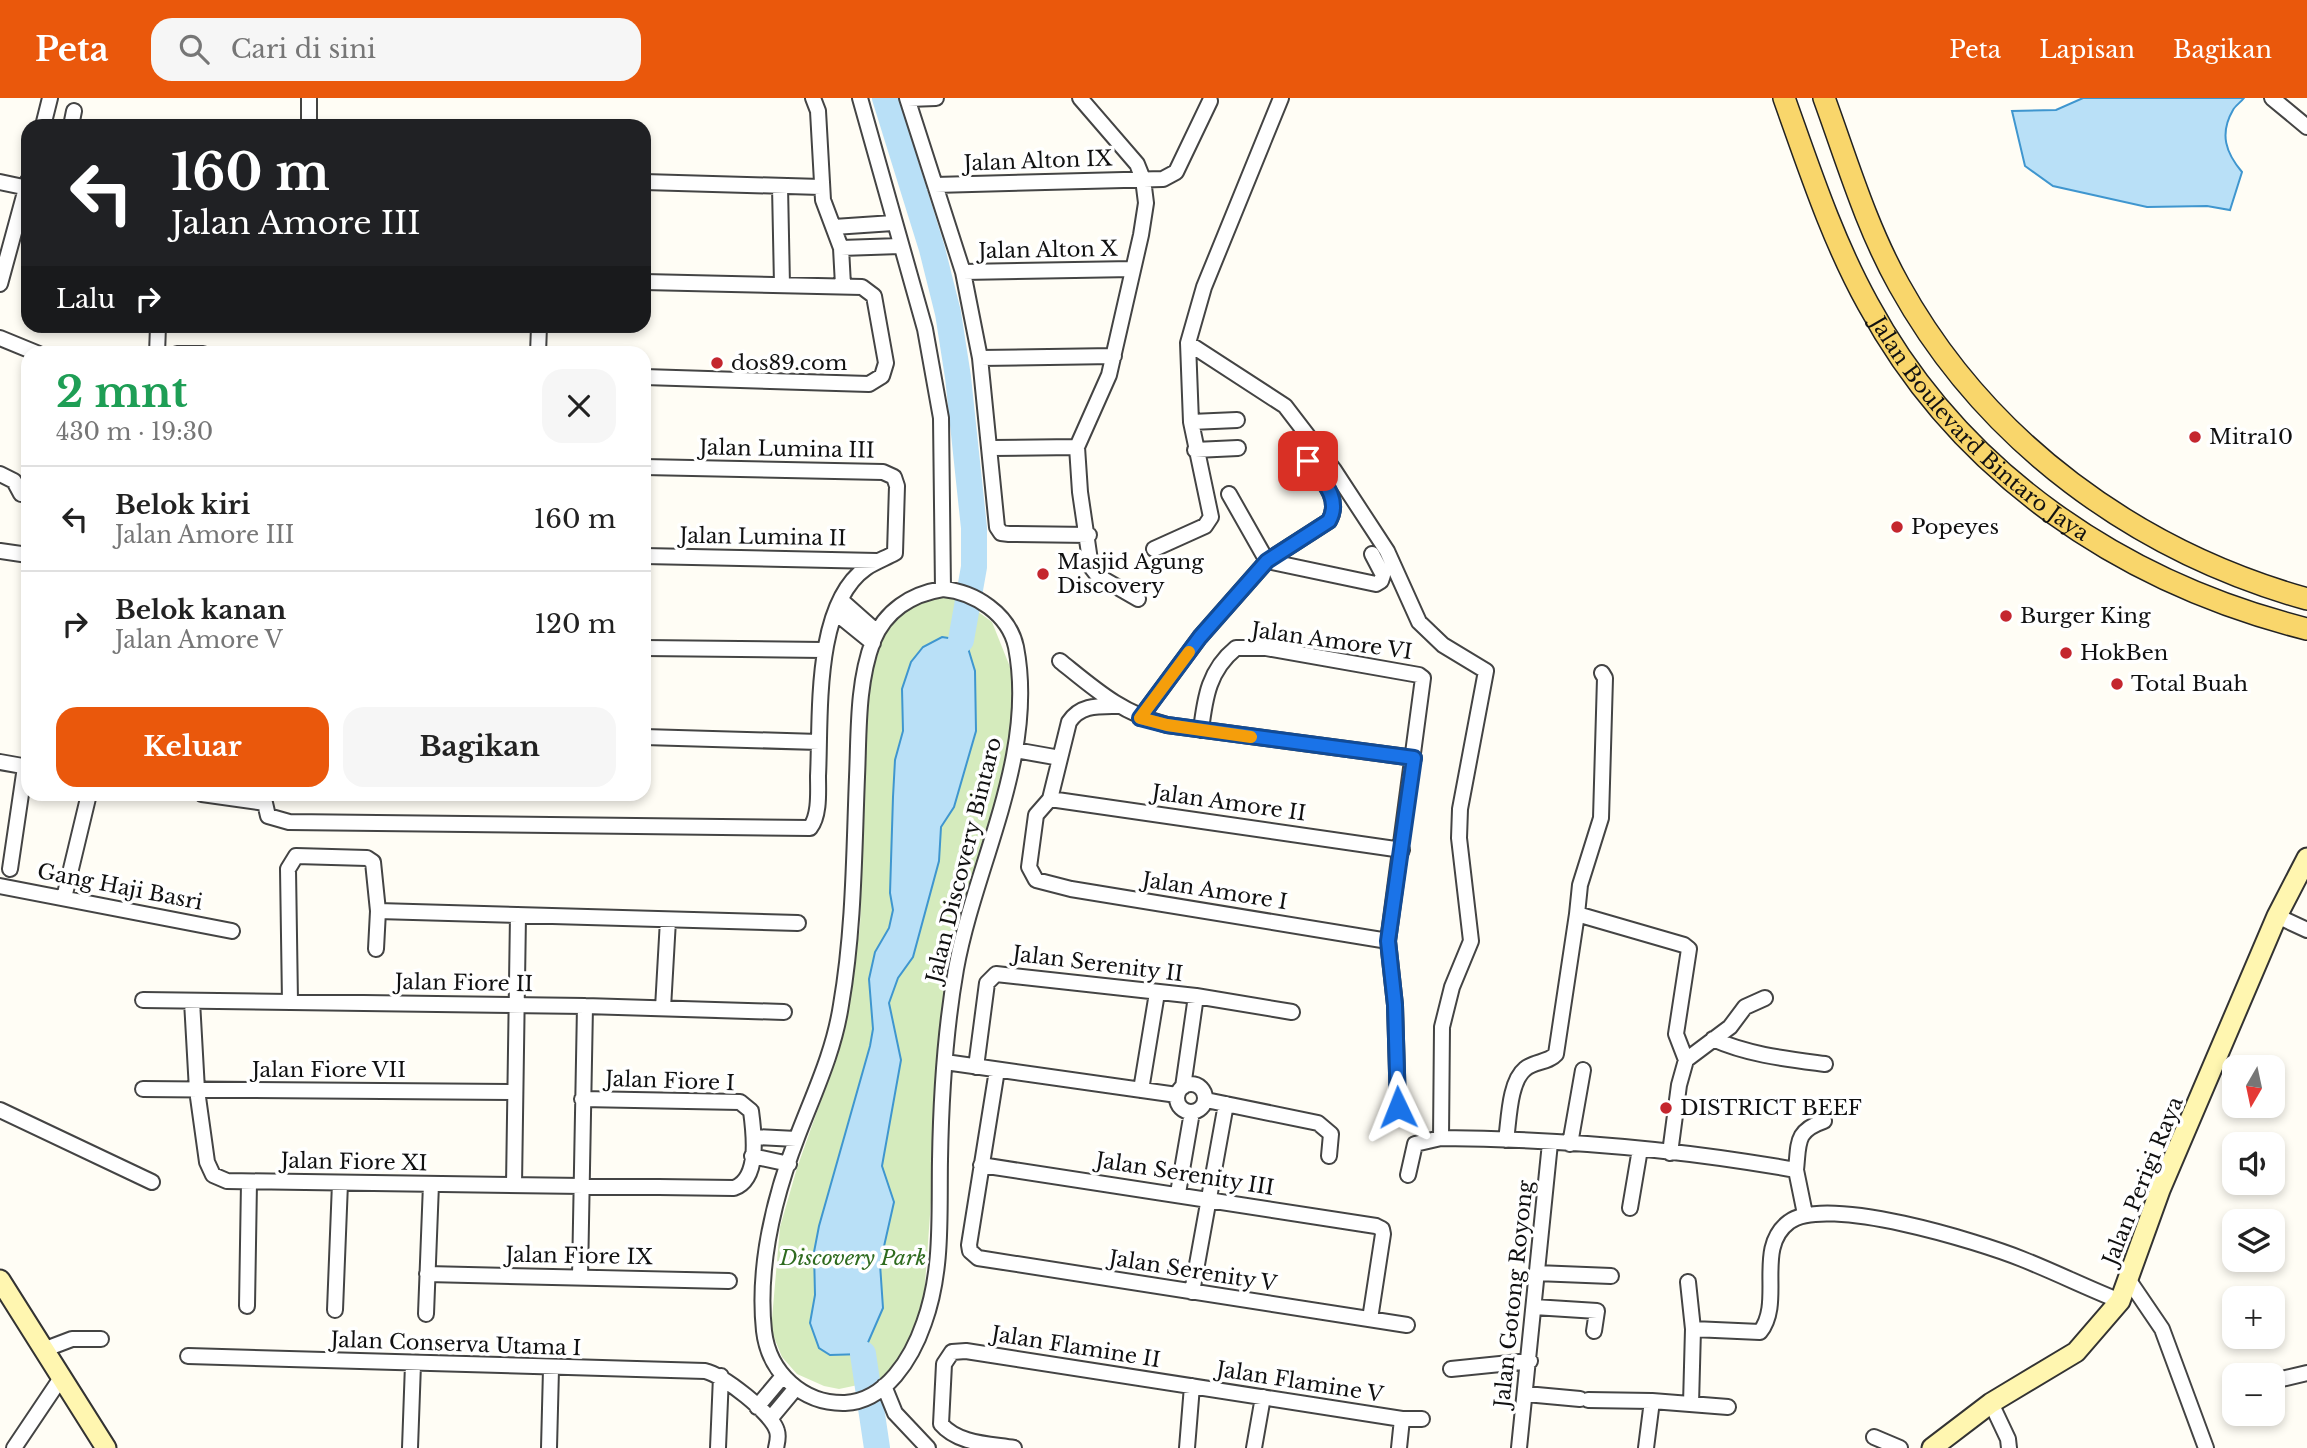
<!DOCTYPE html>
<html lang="id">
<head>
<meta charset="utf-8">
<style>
	body { margin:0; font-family:"Libre Baskerville",serif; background:#f6f6f6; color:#222; height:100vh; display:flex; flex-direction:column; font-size:26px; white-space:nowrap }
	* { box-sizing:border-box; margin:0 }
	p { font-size:23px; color:#767676 }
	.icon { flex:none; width:38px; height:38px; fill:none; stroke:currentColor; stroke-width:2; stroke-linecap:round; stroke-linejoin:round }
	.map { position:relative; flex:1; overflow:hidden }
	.details { position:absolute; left:21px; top:248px; width:630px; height:455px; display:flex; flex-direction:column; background:#fff; border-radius:21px; box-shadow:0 4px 10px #0003 }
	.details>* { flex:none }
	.hud { position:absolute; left:21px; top:21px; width:630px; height:214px; border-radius:21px; box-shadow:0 4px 10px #0003; background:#202124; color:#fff; overflow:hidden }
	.needle { width:46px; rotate:189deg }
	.tools { position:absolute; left:2222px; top:957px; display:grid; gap:14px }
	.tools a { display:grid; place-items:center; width:63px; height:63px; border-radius:14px; background:#fff; box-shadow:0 4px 10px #0003; font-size:35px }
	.pin { position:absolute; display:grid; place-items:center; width:60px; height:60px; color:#fff; margin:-30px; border-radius:14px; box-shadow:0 4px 10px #0006 }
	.me { position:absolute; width:77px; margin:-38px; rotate:358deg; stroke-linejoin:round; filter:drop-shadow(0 0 5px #0008) }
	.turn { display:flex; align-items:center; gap:24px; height:147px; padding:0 35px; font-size:32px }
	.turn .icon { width:91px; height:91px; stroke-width:2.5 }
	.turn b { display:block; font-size:49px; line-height:60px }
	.then { display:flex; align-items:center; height:66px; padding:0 35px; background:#0003; gap:14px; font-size:26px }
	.round { display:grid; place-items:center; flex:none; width:74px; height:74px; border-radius:21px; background:#f6f6f6 }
	.overview { display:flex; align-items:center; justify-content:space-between; height:119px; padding:0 35px }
	h1 { font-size:42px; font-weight:700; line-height:52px; color:#1e9e55 }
	.action { display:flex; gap:14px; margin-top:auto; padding:14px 35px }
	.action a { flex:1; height:80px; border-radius:21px; background:#ea580c; color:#fff; font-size:28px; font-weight:700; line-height:80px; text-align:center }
	.action a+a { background:#f6f6f6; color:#222 }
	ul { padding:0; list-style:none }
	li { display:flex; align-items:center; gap:21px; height:105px; padding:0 35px; border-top:2px solid #e0e0e0 }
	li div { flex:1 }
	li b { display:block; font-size:26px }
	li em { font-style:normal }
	header { display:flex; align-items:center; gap:42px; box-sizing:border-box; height:98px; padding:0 35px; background:#ea580c; color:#fff }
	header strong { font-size:33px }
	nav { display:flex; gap:38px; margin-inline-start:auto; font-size:24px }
	.search { width:490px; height:63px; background:#f6f6f6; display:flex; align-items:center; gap:18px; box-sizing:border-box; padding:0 24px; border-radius:21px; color:#767676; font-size:26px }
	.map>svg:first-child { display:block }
	.green { fill:#d5ebbd }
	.water { fill:#b9e0f7; stroke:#3f96cf; stroke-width:2 }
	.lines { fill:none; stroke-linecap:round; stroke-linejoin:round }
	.river { stroke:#b9e0f7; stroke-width:26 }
	.street-casing { stroke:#444; stroke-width:18 }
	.secondary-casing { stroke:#333; stroke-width:23 }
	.primary-casing { stroke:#222; stroke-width:24 }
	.street { stroke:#fff; stroke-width:14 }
	.secondary { stroke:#fff6b0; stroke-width:19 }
	.primary { stroke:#f9d66b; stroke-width:21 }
	.route-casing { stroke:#114b97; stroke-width:18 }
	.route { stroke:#1a73e8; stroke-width:12 }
	.slow { stroke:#f59e0b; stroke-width:12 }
	.poi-dot { fill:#c4262e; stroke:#fff; stroke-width:2.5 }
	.labels { text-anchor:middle; stroke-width:7; stroke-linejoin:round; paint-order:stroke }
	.street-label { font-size:21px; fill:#111; stroke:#fff }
	.poi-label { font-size:21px; fill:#111; stroke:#fff; text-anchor:start }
	.park-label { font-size:21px; font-style:italic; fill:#2f6b1f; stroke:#fff }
</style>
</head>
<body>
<header>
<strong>Peta</strong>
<div class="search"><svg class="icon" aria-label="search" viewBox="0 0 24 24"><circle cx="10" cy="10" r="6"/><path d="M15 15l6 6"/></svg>Cari di sini</div>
<nav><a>Peta</a><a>Lapisan</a><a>Bagikan</a></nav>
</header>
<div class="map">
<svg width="2307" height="1350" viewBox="0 0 2307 1350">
	<rect width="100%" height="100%" fill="#fffdf5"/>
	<path class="green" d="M 958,499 L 992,524 L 1012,574 L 1012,648 L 948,867 L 924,1200 L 906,1254 L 892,1274 L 877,1283 L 839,1291 L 824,1288 L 797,1276 L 782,1259 L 771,1232 L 780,1129 L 797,1070 L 841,946 L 860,829 L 867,615 L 874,557 L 889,527 L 902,516 L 928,500 Z"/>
	<path class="water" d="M 2083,0 L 2244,0 C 2241,4 2235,8 2233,12 C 2219,36 2226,55 2242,74 L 2230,112 L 2207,108 L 2147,109 L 2053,88 L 2025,68 L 2012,13 L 2056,12 Z
		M 942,539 L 961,542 L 968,550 L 975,573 L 976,633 L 954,709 L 941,729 L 939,763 L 913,859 L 898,880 L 889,905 L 901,962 L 882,1068 L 894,1104 L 880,1166 L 883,1210 L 863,1256 L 830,1257 L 819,1250 L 810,1225 L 815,1197 L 814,1154 L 819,1128 L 870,948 L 873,931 L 869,881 L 875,854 L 889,830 L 893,812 L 890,795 L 893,699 L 895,662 L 903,633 L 902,591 L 911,564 L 923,549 Z"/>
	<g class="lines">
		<path class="river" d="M 885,0 L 932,151 L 948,215 L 958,279 L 974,430 L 974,469 L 961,542
			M 863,1256 L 877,1350"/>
		<g class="street-casing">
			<path id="street" d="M 813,0 L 818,13 L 823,102 L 841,150 L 843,187
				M 860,0 L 925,231 L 941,320 L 943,491
				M 907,0 L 963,174 L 980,260 L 997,429 L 1001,435 L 1009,436 L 1089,437
				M 1080,0 L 1137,66 L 1143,81 L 1146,105 L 1141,137 L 1109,277 L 1077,349 L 1080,394 L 1091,469 L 1098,478 L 1138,501
				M 2272,0 L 2307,29
				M 908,1 L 936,0
				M 43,28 L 50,0
				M 71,28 L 74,13
				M 309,28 L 309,0
				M 0,84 L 28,90
				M 644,84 L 821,89
				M 935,87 L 1163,81 L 1176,74 L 1210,3
				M 780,88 L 782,187
				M 834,129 L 893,125
				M 841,150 L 900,148
				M 963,174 L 1133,171
				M 644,184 L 862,189 L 874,198 L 886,265 L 882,278 L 869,286 L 644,279
				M 0,186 L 28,83
				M 0,240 L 39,256
				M 1188,245 L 1285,308 L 1334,372 L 1387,453 L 1419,524 L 1443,547 L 1486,573 L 1460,711 L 1459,740 L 1471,843 L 1452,889 L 1442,929 L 1441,1040
				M 157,256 L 158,228
				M 177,256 L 203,256
				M 538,256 L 539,228
				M 980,260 L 1114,258
				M 1191,324 L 1237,322
				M 992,350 L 1077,349
				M 1195,352 L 1238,350
				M 0,376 L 14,383 L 21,396
				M 1229,396 L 1267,463 L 1376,486 L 1381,483 L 1383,477 L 1372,456
				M 1154,451 L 1205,428 L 1211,419 L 1191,324 L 1188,245 L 1204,189 L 1281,0
				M 0,453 L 28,457
				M 644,458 L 877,463
				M 943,491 C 975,494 1009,516 1016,549 C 1037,658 975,766 956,871 C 945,934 941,999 940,1062 C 939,1117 943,1173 924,1225 C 912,1260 886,1303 845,1305 C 803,1306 769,1275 764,1233 C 757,1167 774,1099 798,1037 C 815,993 834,953 841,907 C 854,832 854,755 857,679 C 859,634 857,586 873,543 C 885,513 911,496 943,491 Z
				M 842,503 L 877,534
				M 836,515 L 873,545
				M 644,550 L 823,552
				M 1060,563 C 1096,592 1121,615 1167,627 L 1414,660
				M 1602,575 L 1605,580 L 1601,720 L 1580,787 L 1577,816 L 1684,847 L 1689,851 L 1676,936 L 1686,962
				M 1116,608 C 1097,608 1080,607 1069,624 L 1050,701 L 1036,717 L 1029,769 L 1036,782 L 1071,791 L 1388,843
				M 1140,620 L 1200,539 L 1267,463 L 1329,423 C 1342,400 1321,381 1308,363
				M 1201,632 C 1205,599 1209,572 1236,550 L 1266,550 L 1419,577 L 1423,580 L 1388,843 L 1395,907 L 1398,1008
				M 644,639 L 819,644
				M 1015,652 L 1060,660
				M 0,664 L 28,669
				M 202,696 L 265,705
				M 1050,701 L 1402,752
				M 265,705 L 268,718 L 289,724 L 810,730 C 820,717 818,693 818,678 C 821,620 813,507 866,470 C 875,464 886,460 895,455 L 897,388 L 894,379 L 883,374 L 644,369
				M 10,771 L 25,669
				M 0,788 L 232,833
				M 64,800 L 89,696
				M 378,813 L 798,825
				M 2277,818 L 2307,832
				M 143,902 L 585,908 L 784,914
				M 192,903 L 197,992 L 207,1064 L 213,1077 L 227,1083 L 734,1090 C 760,1081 754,1035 751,1013 L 740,1004 L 582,1001
				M 290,904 L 288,771 L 296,758 L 367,760 L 373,764 L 378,813 L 376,851
				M 663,910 L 668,822
				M 1713,941 C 1749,957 1787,961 1825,966
				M 945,964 L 1177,997
				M 976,969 L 987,885 L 996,876 L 1196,898 L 1292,914
				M 997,972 L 969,1147 L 970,1153 L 978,1160 L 1407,1227
				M1177 1000a14 14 0 1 1 28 0a14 14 0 1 1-28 0Z
				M 1183,989 L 1196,898
				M 143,991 L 515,994
				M 1141,992 L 1157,895
				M 1206,1002 L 1318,1025 L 1331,1036 L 1329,1058
				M 0,1012 L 152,1084
				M 755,1039 L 796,1041
				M 1506,1042 C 1509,1023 1509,984 1525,971 C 1534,963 1548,965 1556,956 L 1577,816
				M 1570,1046 L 1583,972
				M 1670,1055 L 1679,987 L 1686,962 L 1730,929 L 1745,909 L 1765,900
				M 752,1058 L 789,1066
				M 981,1067 L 1376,1128 L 1382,1131 L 1383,1136 L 1370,1221
				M 1796,1072 L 1805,1116
				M 1408,1077 L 1415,1046 L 1441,1040 C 1559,1041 1679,1051 1796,1072 C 1799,1045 1795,1033 1824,1023
				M 514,1087 L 518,817
				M 1178,1095 L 1192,1014
				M 1630,1110 L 1640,1051
				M 1536,1175 L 1611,1178
				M 427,1176 L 729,1183
				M 580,1179 L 585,908
				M 2128,1181 L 2162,1231 L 2206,1350
				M 1688,1184 L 1693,1231 L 1691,1306
				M 1192,1194 L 1226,1006
				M 247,1208 L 249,1084
				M 1534,1209 L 1597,1213 L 1594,1233
				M 335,1212 L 340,1085
				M 426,1216 L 431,1086
				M 1693,1231 L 1760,1234 C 1784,1204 1754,1150 1789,1124 C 1825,1096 1980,1144 2022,1161 C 2055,1174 2087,1190 2120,1203
				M 43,1252 L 72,1241 L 101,1241
				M 188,1258 L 705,1273 C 723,1277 772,1315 777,1333 C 779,1339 777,1345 776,1350
				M 1451,1271 L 1530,1263
				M 2273,1283 L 2307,1275
				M 884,1288 L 895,1315 L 928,1350
				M 2233,1294 L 2235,1294
				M 1526,1296 L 1580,1301
				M 1588,1302 L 1652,1303
				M 1991,1305 L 2008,1341 L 2009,1350
				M 757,1309 L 783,1278
				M 770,1321 L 795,1291
				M 1874,1339 L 1900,1350
				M 14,1350 L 61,1280
				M 410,1350 L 413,1266
				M 549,1350 L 551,1271
				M 718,1350 L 721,1278
				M 1014,1350 C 990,1346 958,1346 941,1326 L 944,1266 L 952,1254 L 966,1253 L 1402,1321 L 1422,1321
				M 1187,1350 L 1192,1288
				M 1254,1350 L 1263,1299
				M 1399,1350 L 1402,1321
				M 1519,1350 L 1550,1045
				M 1646,1350 L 1652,1303 L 1728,1309"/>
		</g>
		<g class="secondary-casing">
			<path id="secondary" d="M 0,1182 L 106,1350
				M 1932,1350 L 1991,1305 L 2076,1254 L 2120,1203 L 2160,1092 L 2277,818 L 2307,760"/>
		</g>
		<g class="primary-casing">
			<g id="primary">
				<path id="s1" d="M 1784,0 C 1809,70 1832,141 1868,206 C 1960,376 2123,485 2307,531"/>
				<path d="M 1824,0 C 1847,63 1866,128 1899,187 C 1986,344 2136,453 2307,501"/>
			</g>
		</g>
		<use href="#street" class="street"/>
		<use href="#secondary" class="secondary"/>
		<use href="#primary" class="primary"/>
	</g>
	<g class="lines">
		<g class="route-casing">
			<path id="route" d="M 1308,363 C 1321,381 1342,400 1329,423 L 1267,463 L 1200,539 L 1140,620 L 1167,627 L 1414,660 L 1388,843 L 1395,907 L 1398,1009"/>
		</g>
		<use href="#route" class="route"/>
		<path class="slow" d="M 1189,554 L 1140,620 L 1167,627 L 1251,639"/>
	</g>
	<g class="poi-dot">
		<circle cx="717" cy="265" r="7"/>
		<circle cx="2195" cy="339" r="7"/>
		<circle cx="1897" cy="429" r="7"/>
		<circle cx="1043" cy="476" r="7"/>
		<circle cx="2006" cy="518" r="7"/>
		<circle cx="2066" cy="555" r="7"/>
		<circle cx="2117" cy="586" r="7"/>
		<circle cx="1666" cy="1010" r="7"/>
	</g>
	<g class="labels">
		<g class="street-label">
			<text transform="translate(1038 63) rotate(-2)" y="7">Jalan Alton IX</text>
			<text transform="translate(1048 152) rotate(-1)" y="7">Jalan Alton X</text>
			<text dy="7" stroke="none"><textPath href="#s1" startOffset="392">Jalan Boulevard Bintaro Jaya</textPath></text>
			<text transform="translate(787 351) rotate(1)" y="7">Jalan Lumina III</text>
			<text transform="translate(763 439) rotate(1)" y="7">Jalan Lumina II</text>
			<text transform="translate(1332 543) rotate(8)" y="7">Jalan Amore VI</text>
			<text transform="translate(1229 705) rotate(8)" y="7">Jalan Amore II</text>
			<text transform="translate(964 762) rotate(-76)" y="7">Jalan Discovery Bintaro</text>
			<text transform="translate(120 789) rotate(11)" y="7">Gang Haji Basri</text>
			<text transform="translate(1215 793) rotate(9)" y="7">Jalan Amore I</text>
			<text transform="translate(1098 866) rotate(7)" y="7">Jalan Serenity II</text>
			<text transform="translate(464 885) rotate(1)" y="7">Jalan Fiore II</text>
			<text x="329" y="979">Jalan Fiore VII</text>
			<text transform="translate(670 983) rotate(2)" y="7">Jalan Fiore I</text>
			<text transform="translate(354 1064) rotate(1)" y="7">Jalan Fiore XI</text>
			<text transform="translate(1185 1076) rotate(9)" y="7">Jalan Serenity III</text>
			<text transform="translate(2143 1083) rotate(-68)" y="7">Jalan Perigi Raya</text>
			<text transform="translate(579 1158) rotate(1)" y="7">Jalan Fiore IX</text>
			<text transform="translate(1193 1173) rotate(9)" y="7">Jalan Serenity V</text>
			<text transform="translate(1514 1196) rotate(-84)" y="7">Jalan Gotong Royong</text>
			<text transform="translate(456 1246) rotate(2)" y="7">Jalan Conserva Utama I</text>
			<text transform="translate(1076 1249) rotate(9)" y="7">Jalan Flamine II</text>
			<text transform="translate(1300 1284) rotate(9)" y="7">Jalan Flamine V</text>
		</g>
		<g class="poi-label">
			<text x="731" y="272">dos89.com</text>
			<text x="2209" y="346">Mitra10</text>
			<text x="1911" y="436">Popeyes</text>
			<text x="1057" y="471">Masjid Agung<tspan x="1057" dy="24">Discovery</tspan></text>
			<text x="2020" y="525">Burger King</text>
			<text x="2080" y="562">HokBen</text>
			<text x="2131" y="593">Total Buah</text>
			<text x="1680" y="1017">DISTRICT BEEF</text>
		</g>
		<g class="park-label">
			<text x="853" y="1167">Discovery Park</text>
		</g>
	</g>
</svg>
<div class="tools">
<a><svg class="needle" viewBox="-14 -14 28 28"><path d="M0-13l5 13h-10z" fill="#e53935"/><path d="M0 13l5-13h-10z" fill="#767676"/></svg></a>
<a><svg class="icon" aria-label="sound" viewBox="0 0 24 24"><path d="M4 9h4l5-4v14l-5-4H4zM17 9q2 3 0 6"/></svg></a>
<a><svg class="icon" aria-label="layers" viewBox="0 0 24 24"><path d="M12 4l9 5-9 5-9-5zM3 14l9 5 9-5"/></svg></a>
<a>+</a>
<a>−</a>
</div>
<div class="pin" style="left:1308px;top:363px;background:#d93025"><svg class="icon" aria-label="arrive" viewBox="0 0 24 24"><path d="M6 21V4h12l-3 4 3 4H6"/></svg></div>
<svg class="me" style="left:1398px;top:1009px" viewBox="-20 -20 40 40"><path d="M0-17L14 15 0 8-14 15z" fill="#1a73e8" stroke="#fff" stroke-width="4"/></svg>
<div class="hud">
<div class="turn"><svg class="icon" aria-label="left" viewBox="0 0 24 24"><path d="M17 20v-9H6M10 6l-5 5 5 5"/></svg><div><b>160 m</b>Jalan Amore III</div></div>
<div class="then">Lalu<svg class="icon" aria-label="right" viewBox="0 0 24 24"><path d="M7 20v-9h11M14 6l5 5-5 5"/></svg></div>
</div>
<section class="details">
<div class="overview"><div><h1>2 mnt</h1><p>430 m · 19:30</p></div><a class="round"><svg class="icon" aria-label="close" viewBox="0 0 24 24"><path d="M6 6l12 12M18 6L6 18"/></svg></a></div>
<ul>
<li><svg class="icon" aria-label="left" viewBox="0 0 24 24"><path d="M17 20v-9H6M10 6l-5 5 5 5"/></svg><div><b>Belok kiri</b><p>Jalan Amore III</p></div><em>160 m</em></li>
<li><svg class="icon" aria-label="right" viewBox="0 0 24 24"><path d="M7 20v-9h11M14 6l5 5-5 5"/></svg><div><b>Belok kanan</b><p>Jalan Amore V</p></div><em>120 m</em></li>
</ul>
<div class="action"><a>Keluar</a><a>Bagikan</a></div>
</section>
</div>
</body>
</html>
